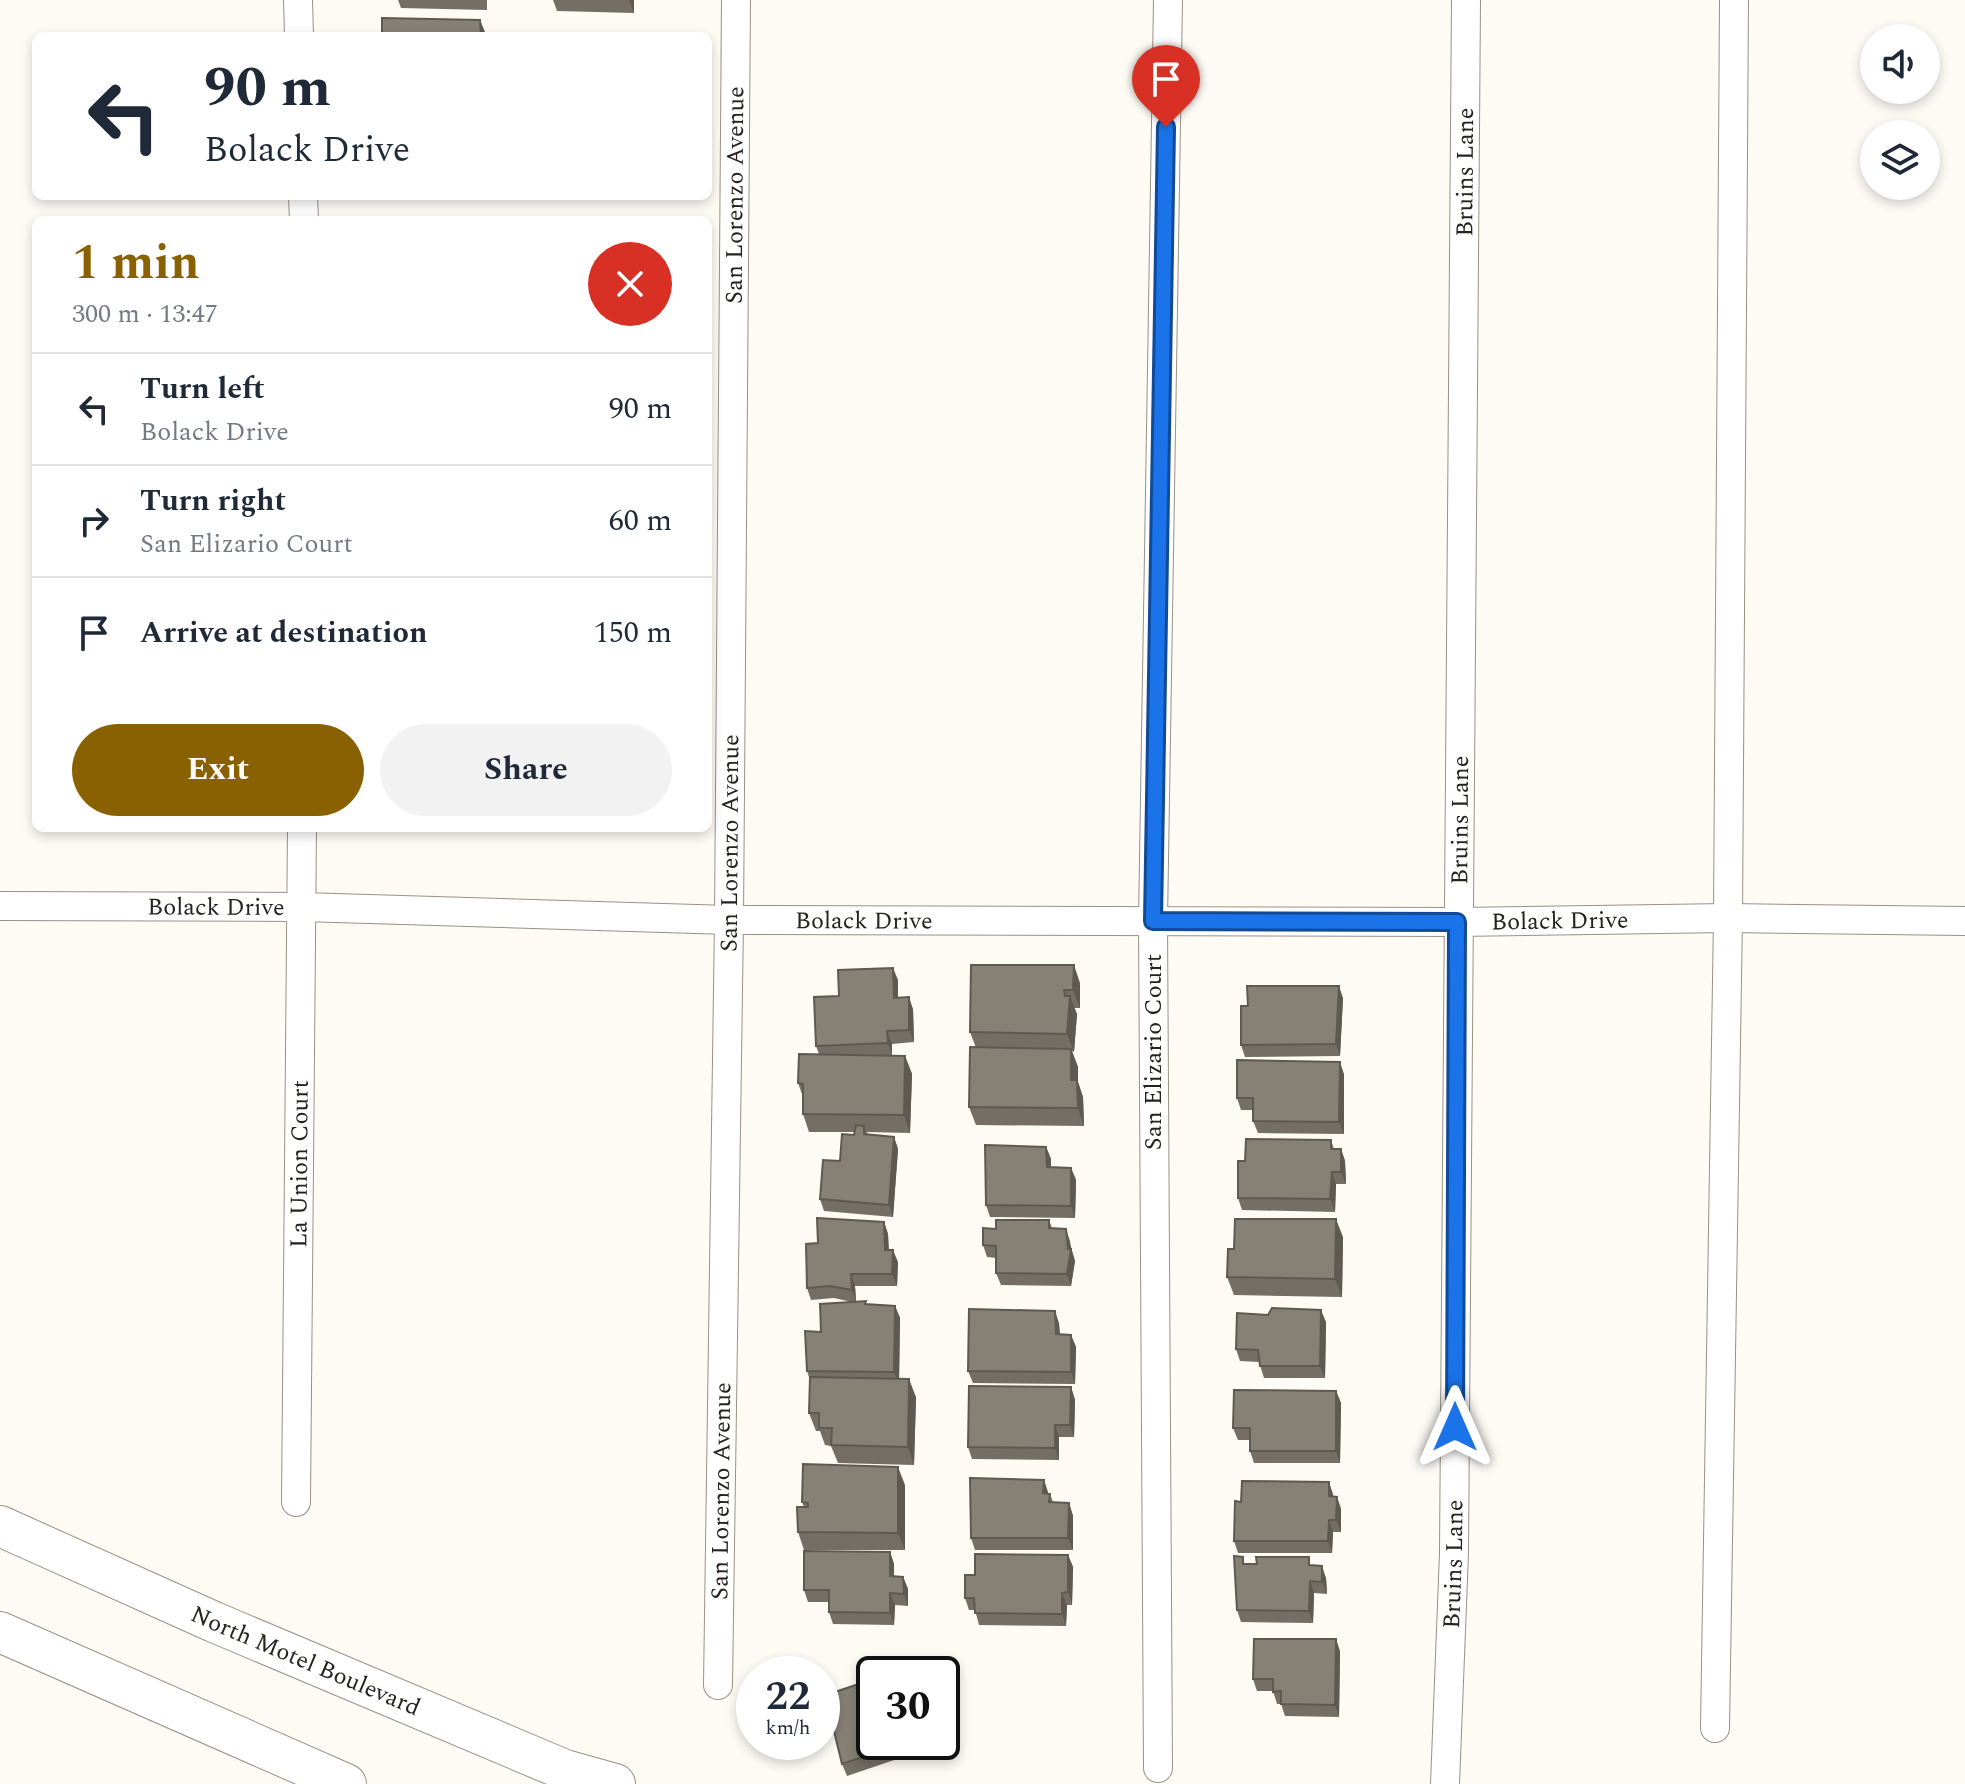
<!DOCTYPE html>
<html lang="en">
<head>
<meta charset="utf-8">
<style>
	body { margin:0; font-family:Spectral,serif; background:#f2f2f3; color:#1f2937; height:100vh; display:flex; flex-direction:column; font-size:30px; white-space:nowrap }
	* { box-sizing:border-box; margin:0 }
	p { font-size:26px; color:#747a83 }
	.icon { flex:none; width:44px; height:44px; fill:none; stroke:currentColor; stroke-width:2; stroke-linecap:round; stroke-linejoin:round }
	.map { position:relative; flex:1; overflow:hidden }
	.details { position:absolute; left:32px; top:216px; width:680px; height:616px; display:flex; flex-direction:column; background:#fff; border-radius:12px; box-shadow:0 4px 12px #0003 }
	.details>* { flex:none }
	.top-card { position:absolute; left:32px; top:32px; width:680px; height:168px; border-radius:12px; box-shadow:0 4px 12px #0003; background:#fff; color:#1f2937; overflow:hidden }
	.tools { position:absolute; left:1860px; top:24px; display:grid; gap:16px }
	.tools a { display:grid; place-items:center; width:80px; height:80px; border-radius:50%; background:#fff; box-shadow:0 4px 12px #0003; font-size:40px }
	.speed { position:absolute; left:736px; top:1656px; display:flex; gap:16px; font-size:40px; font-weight:700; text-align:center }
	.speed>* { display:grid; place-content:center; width:104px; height:104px; border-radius:50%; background:#fff; box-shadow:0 4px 12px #0003; line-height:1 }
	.speed small { font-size:20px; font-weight:400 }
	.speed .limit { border:4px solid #111; border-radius:12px; background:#fff; color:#111 }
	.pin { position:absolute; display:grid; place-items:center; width:68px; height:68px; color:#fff; margin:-82px -34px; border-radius:50% 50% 50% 0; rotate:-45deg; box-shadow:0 0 8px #0007 }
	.pin .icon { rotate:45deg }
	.me { position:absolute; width:88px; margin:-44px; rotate:0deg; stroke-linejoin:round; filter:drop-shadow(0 0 6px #0008) }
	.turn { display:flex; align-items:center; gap:28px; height:168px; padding:0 40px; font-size:36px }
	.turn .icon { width:104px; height:104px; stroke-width:2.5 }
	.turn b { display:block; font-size:56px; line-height:68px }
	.round { display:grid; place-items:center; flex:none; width:84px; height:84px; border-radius:42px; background:#f2f2f3 }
	.overview { display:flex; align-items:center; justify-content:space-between; height:136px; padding:0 40px }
	h1 { font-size:48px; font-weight:700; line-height:60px; color:#8a6100 }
	.button { display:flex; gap:16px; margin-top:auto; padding:16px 40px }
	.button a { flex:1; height:92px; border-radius:48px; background:#8a6100; color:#fff; font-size:32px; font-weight:700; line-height:92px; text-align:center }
	.button a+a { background:#f2f2f3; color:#1f2937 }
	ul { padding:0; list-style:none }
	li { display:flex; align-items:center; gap:24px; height:112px; padding:0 40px; border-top:2px solid #e0e1e3 }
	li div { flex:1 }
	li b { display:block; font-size:30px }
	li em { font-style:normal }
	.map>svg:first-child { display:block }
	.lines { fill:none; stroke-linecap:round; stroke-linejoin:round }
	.street-casing { stroke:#999185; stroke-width:30 }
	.secondary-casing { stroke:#999185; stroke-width:42 }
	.street { stroke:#fff; stroke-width:28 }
	.secondary { stroke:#fff; stroke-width:40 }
	.wall { fill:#746e64 }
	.shaded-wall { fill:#5e5a51 }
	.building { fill:#878074; stroke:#5e5a51; stroke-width:2 }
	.route-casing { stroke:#114b97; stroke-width:20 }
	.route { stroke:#1a73e8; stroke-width:14 }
	.labels { text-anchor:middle; stroke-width:6; stroke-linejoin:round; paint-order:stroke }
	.street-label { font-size:24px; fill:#26231e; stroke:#fff }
</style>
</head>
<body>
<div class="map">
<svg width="1965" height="1784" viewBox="0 0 1965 1784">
	<rect width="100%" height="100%" fill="#fefbf5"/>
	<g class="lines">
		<g class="street-casing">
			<g id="street">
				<path d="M 298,0 L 299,36"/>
				<path d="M 303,196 L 304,220"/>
				<path id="s1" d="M 0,906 L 302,907 L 729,920 L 1457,922 L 1728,918 L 1965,921"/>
				<path id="s2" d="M 296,1502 L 302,828"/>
				<path id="s3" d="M 718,1685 L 729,920 L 736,0"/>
				<path d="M 1715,1728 L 1728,918 L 1734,0"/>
				<path d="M 1158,1768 L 1153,921 L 1168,0"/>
				<path id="s4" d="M 1445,1784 L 1454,1553 L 1466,0"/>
			</g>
		</g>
		<g class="secondary-casing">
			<g id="secondary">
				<path id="s5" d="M 0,1526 L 214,1622 L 565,1770 L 615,1784"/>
				<path d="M 0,1632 L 346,1784"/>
			</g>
		</g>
		<use href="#street" class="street"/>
		<use href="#secondary" class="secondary"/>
	</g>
	<path class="wall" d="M 398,0 L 487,0 L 487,10 L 401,8 Z
		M 553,0 L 634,0 L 634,13 L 557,11 Z
		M 898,980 L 898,997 L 913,1009 L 914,1042 L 892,1044 L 892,1055 L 873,1056 L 905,1056 L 912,1074 L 910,1133 L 867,1132 L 868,1135 L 894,1137 L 898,1149 L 893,1217 L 824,1211 L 820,1199 L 855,1132 L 809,1132 L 803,1114 L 803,1097 L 798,1083 L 819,1054 L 816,1046 L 839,996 Z
		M 1080,983 L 1080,1008 L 1074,1008 L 1077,1014 L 1074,1052 L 1072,1051 L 1078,1067 L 1078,1082 L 1083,1097 L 1084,1126 L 976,1125 L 969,1107 L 976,1048 L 970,1032 Z
		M 1343,998 L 1340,1056 L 1245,1057 L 1241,1045 L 1248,1006 Z
		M 1344,1074 L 1344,1134 L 1258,1133 L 1253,1121 L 1253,1110 L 1241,1110 L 1237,1098 Z
		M 1331,1140 L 1334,1149 L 1341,1149 L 1345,1161 L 1346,1184 L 1336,1184 L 1335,1212 L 1242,1210 L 1238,1198 L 1245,1161 Z
		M 1046,1147 L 1051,1159 L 1051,1167 L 1071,1168 L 1076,1180 L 1075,1218 L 990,1217 L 986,1205 Z
		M 1049,1220 L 1052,1228 L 1066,1229 L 1070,1241 L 1071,1250 L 1075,1261 L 1071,1286 L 1001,1285 L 996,1273 L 996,1258 L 987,1257 L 983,1245 L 996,1229 Z
		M 884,1222 L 888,1234 L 889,1250 L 898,1262 L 897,1286 L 855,1286 L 856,1301 L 867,1304 L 895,1306 L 900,1318 L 899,1379 L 916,1397 L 914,1465 L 838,1463 L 831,1446 L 825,1445 L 820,1431 L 816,1431 L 809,1413 L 810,1380 L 807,1371 L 821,1332 L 852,1302 L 834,1298 L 811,1300 L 807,1288 L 818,1243 Z
		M 1343,1237 L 1342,1297 L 1234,1295 L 1227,1277 Z
		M 1326,1322 L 1325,1378 L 1264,1378 L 1259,1362 L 1240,1361 L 1236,1349 Z
		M 1059,1323 L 1060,1334 L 1071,1335 L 1076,1347 L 1075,1384 L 973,1383 L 968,1371 Z
		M 1071,1387 L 1075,1400 L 1074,1437 L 1059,1437 L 1059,1460 L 972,1459 L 968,1447 Z
		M 1336,1391 L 1341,1403 L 1340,1463 L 1254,1463 L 1250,1451 L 1250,1440 L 1238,1440 L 1233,1428 Z
		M 1044,1480 L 1048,1494 L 1050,1494 L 1053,1502 L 1069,1503 L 1073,1516 L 1073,1550 L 975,1550 L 971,1538 Z
		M 905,1485 L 905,1550 L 804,1550 L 798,1532 L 804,1507 L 802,1502 Z
		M 1333,1494 L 1333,1497 L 1337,1497 L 1341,1509 L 1341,1532 L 1333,1532 L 1332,1553 L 1238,1553 L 1234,1541 L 1241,1502 Z
		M 890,1552 L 894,1564 L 894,1576 L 903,1577 L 908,1589 L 908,1606 L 895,1605 L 894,1625 L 833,1624 L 829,1612 L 829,1602 L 808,1602 L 804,1590 Z
		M 1068,1555 L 1073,1567 L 1072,1605 L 1067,1605 L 1066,1626 L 979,1625 L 975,1610 L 969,1610 L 965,1598 L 975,1575 Z
		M 1245,1564 L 1312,1565 L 1326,1578 L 1327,1594 L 1314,1593 L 1313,1623 L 1241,1622 L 1237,1610 Z
		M 1340,1651 L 1339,1717 L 1285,1716 L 1281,1704 L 1277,1704 L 1273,1691 L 1257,1691 L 1253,1679 Z
		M 902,1742 L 906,1756 L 847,1776 L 842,1764 Z"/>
	<path class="shaded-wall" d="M 629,0 L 634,0 L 634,13 Z
		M 480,20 L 485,32 L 485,36 L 481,36 Z
		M 1074,965 L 1080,983 L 1080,1008 L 1073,990 Z
		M 893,968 L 898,980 L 898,1010 L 894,998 Z
		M 1339,986 L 1343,998 L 1340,1056 L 1336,1044 Z
		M 1064,990 L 1069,1004 L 1070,996 L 1077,1014 L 1074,1052 L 1067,1034 Z
		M 909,997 L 913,1009 L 914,1042 L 909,1030 Z
		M 887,1031 L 892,1044 L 892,1055 L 888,1043 Z
		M 1071,1049 L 1078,1067 L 1078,1082 L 1083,1097 L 1084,1126 L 1078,1108 L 1071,1080 Z
		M 905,1056 L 912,1074 L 910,1133 L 904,1115 Z
		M 1340,1062 L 1344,1074 L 1344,1134 L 1339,1122 Z
		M 894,1137 L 898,1149 L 893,1217 L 889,1205 Z
		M 1046,1147 L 1051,1159 L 1051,1179 L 1047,1167 Z
		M 1341,1149 L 1345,1161 L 1346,1184 L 1341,1172 Z
		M 1071,1168 L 1076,1180 L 1075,1218 L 1071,1206 Z
		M 1332,1172 L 1336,1184 L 1335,1212 L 1330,1199 Z
		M 1336,1219 L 1343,1237 L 1342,1297 L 1335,1279 Z
		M 884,1222 L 888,1234 L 889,1262 L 885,1250 Z
		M 1066,1229 L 1075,1261 L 1071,1286 L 1067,1274 L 1068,1249 Z
		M 893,1250 L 898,1262 L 897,1286 L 892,1274 Z
		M 851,1274 L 855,1286 L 856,1302 L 852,1290 Z
		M 895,1306 L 900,1318 L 899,1384 L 894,1372 Z
		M 1321,1310 L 1326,1322 L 1325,1378 L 1320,1366 Z
		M 1055,1311 L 1059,1323 L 1060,1346 L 1056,1334 Z
		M 1071,1335 L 1076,1347 L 1075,1384 L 1071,1372 Z
		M 909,1379 L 916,1397 L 914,1465 L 908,1447 Z
		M 1071,1387 L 1075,1400 L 1074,1437 L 1070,1425 Z
		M 1336,1391 L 1341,1403 L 1340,1463 L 1336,1451 Z
		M 1055,1425 L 1059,1437 L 1059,1460 L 1055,1448 Z
		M 898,1467 L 905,1485 L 905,1550 L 898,1533 Z
		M 1044,1480 L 1048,1492 L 1048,1505 L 1043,1493 Z
		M 1329,1482 L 1333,1494 L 1333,1508 L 1329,1496 Z
		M 1337,1497 L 1341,1509 L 1341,1532 L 1336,1520 Z
		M 1069,1503 L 1073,1516 L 1073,1550 L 1068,1538 Z
		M 1329,1520 L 1333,1532 L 1332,1553 L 1328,1541 Z
		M 890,1552 L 894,1564 L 894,1588 L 890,1576 Z
		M 1068,1555 L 1073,1567 L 1072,1605 L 1068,1592 Z
		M 1322,1566 L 1326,1578 L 1327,1594 L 1322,1582 Z
		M 903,1577 L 908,1589 L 908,1606 L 904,1594 Z
		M 1310,1581 L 1314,1593 L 1313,1623 L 1309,1611 Z
		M 890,1593 L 895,1605 L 894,1625 L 890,1613 Z
		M 1062,1593 L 1067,1605 L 1066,1626 L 1062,1614 Z
		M 1336,1639 L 1340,1651 L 1339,1717 L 1335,1705 Z"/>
	<path class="building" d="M 382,18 L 480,20 L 481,36 L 382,36 Z
		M 971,965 L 1074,965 L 1073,990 L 1064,990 L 1065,996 L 1070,996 L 1067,1034 L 970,1032 Z
		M 893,968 L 894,998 L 909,997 L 909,1030 L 887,1031 L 888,1043 L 816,1046 L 814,997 L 839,996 L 838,970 Z
		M 1247,986 L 1339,986 L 1336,1044 L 1241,1045 L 1241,1006 L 1248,1006 Z
		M 970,1047 L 1071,1049 L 1071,1080 L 1077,1080 L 1078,1108 L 969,1107 Z
		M 799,1054 L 905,1056 L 904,1115 L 803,1114 L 803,1084 L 798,1083 Z
		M 1237,1060 L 1340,1062 L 1339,1122 L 1253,1121 L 1253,1098 L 1237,1098 Z
		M 856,1125 L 864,1126 L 864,1134 L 894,1137 L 889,1205 L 820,1199 L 823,1160 L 840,1161 L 842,1134 L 854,1135 Z
		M 1246,1139 L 1331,1140 L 1331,1149 L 1341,1149 L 1341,1172 L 1332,1172 L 1330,1199 L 1238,1198 L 1238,1161 L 1245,1161 Z
		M 985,1145 L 1046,1147 L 1047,1167 L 1071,1168 L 1071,1206 L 986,1205 Z
		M 817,1218 L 884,1222 L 885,1250 L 893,1250 L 892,1274 L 851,1274 L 852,1290 L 830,1286 L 807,1288 L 806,1244 L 818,1243 Z
		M 1235,1219 L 1336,1219 L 1335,1279 L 1227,1277 L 1228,1249 L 1234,1249 Z
		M 996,1220 L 1049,1220 L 1049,1228 L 1066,1229 L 1068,1249 L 1071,1249 L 1067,1274 L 996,1273 L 996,1246 L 983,1245 L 983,1228 L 996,1229 Z
		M 866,1301 L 865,1304 L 895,1306 L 894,1372 L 807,1371 L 805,1331 L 821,1332 L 820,1304 Z
		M 1272,1308 L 1321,1310 L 1320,1366 L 1260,1366 L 1258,1350 L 1236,1349 L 1237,1313 L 1268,1315 Z
		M 969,1309 L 1055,1311 L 1056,1334 L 1071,1335 L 1071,1372 L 968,1371 Z
		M 810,1377 L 909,1379 L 908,1447 L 831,1445 L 832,1428 L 819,1428 L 819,1413 L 809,1413 Z
		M 969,1386 L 1071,1387 L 1070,1425 L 1055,1425 L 1055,1448 L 968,1447 Z
		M 1234,1390 L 1336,1391 L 1336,1451 L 1250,1451 L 1250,1428 L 1233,1428 Z
		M 803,1464 L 898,1467 L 898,1533 L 798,1532 L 797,1507 L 808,1507 L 808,1503 L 802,1502 Z
		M 970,1478 L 1044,1480 L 1043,1493 L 1050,1494 L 1049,1502 L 1069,1503 L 1068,1538 L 971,1538 Z
		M 1242,1481 L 1329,1482 L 1329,1496 L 1337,1497 L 1336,1520 L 1329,1520 L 1328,1541 L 1234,1541 L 1235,1501 L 1241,1502 Z
		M 804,1551 L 890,1552 L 890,1576 L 903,1577 L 904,1594 L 890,1593 L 890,1613 L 829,1612 L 829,1590 L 804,1590 Z
		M 975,1554 L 1068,1555 L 1068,1592 L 1062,1593 L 1062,1614 L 975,1613 L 974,1598 L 965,1598 L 965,1575 L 975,1575 Z
		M 1234,1556 L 1243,1557 L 1243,1564 L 1257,1564 L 1256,1557 L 1309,1557 L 1309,1565 L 1322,1566 L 1322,1582 L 1310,1581 L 1309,1611 L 1237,1610 Z
		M 1254,1639 L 1336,1639 L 1335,1705 L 1281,1704 L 1281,1691 L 1273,1692 L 1273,1679 L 1253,1679 Z
		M 874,1679 L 874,1742 L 901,1742 L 902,1744 L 842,1764 L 830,1715 L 838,1712 L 832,1693 Z"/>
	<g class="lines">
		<g class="route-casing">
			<path id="route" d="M 1166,127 L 1153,921 L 1457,922 L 1455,1427"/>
		</g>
		<use href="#route" class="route"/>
	</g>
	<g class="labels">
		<g class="street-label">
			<text dy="8" stroke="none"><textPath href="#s4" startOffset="1612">Bruins Lane</textPath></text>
			<text dy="8" stroke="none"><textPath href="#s3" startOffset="1490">San Lorenzo Avenue</textPath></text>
			<text dy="8" stroke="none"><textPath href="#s4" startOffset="964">Bruins Lane</textPath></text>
			<text dy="8" stroke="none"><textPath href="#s3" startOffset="842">San Lorenzo Avenue</textPath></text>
			<text dy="8" stroke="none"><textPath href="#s1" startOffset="216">Bolack Drive</textPath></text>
			<text dy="8" stroke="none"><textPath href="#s1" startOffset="864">Bolack Drive</textPath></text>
			<text dy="8" stroke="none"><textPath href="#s1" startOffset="1560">Bolack Drive</textPath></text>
			<text transform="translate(1153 1052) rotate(-90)" y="8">San Elizario Court</text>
			<text dy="8" stroke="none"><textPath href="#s2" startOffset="338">La Union Court</textPath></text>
			<text dy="8" stroke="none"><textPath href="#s3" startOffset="194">San Lorenzo Avenue</textPath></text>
			<text dy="8" stroke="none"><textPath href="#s4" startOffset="220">Bruins Lane</textPath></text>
			<text dy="8" stroke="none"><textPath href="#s5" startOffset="334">North Motel Boulevard</textPath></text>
		</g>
	</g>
</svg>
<div class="tools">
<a><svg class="icon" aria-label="sound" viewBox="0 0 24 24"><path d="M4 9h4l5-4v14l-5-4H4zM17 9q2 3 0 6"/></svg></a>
<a><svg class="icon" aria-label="layers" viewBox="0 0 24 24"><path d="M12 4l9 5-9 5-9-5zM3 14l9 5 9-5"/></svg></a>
</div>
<div class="speed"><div>22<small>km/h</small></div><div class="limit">30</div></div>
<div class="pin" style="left:1166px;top:127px;background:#d93025"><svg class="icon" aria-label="arrive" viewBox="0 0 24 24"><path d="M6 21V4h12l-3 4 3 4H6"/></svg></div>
<svg class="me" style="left:1455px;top:1427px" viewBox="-20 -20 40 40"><path d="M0-17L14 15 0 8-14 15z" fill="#1a73e8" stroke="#fff" stroke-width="4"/></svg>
<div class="top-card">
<div class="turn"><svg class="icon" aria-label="left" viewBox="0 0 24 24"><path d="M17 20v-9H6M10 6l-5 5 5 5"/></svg><div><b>90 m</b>Bolack Drive</div></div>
</div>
<section class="details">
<div class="overview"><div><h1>1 min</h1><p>300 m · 13:47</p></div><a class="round" style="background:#d93025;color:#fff"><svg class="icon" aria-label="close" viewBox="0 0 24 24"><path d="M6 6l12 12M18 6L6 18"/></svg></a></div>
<ul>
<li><svg class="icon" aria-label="left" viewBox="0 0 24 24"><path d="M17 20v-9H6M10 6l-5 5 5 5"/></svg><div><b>Turn left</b><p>Bolack Drive</p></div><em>90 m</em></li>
<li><svg class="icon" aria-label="right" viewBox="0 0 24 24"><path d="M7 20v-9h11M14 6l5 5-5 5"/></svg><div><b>Turn right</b><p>San Elizario Court</p></div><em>60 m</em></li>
<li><svg class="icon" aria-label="arrive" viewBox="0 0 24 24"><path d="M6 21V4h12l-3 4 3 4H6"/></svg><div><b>Arrive at destination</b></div><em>150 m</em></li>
</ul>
<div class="button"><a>Exit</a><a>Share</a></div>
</section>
</div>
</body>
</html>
